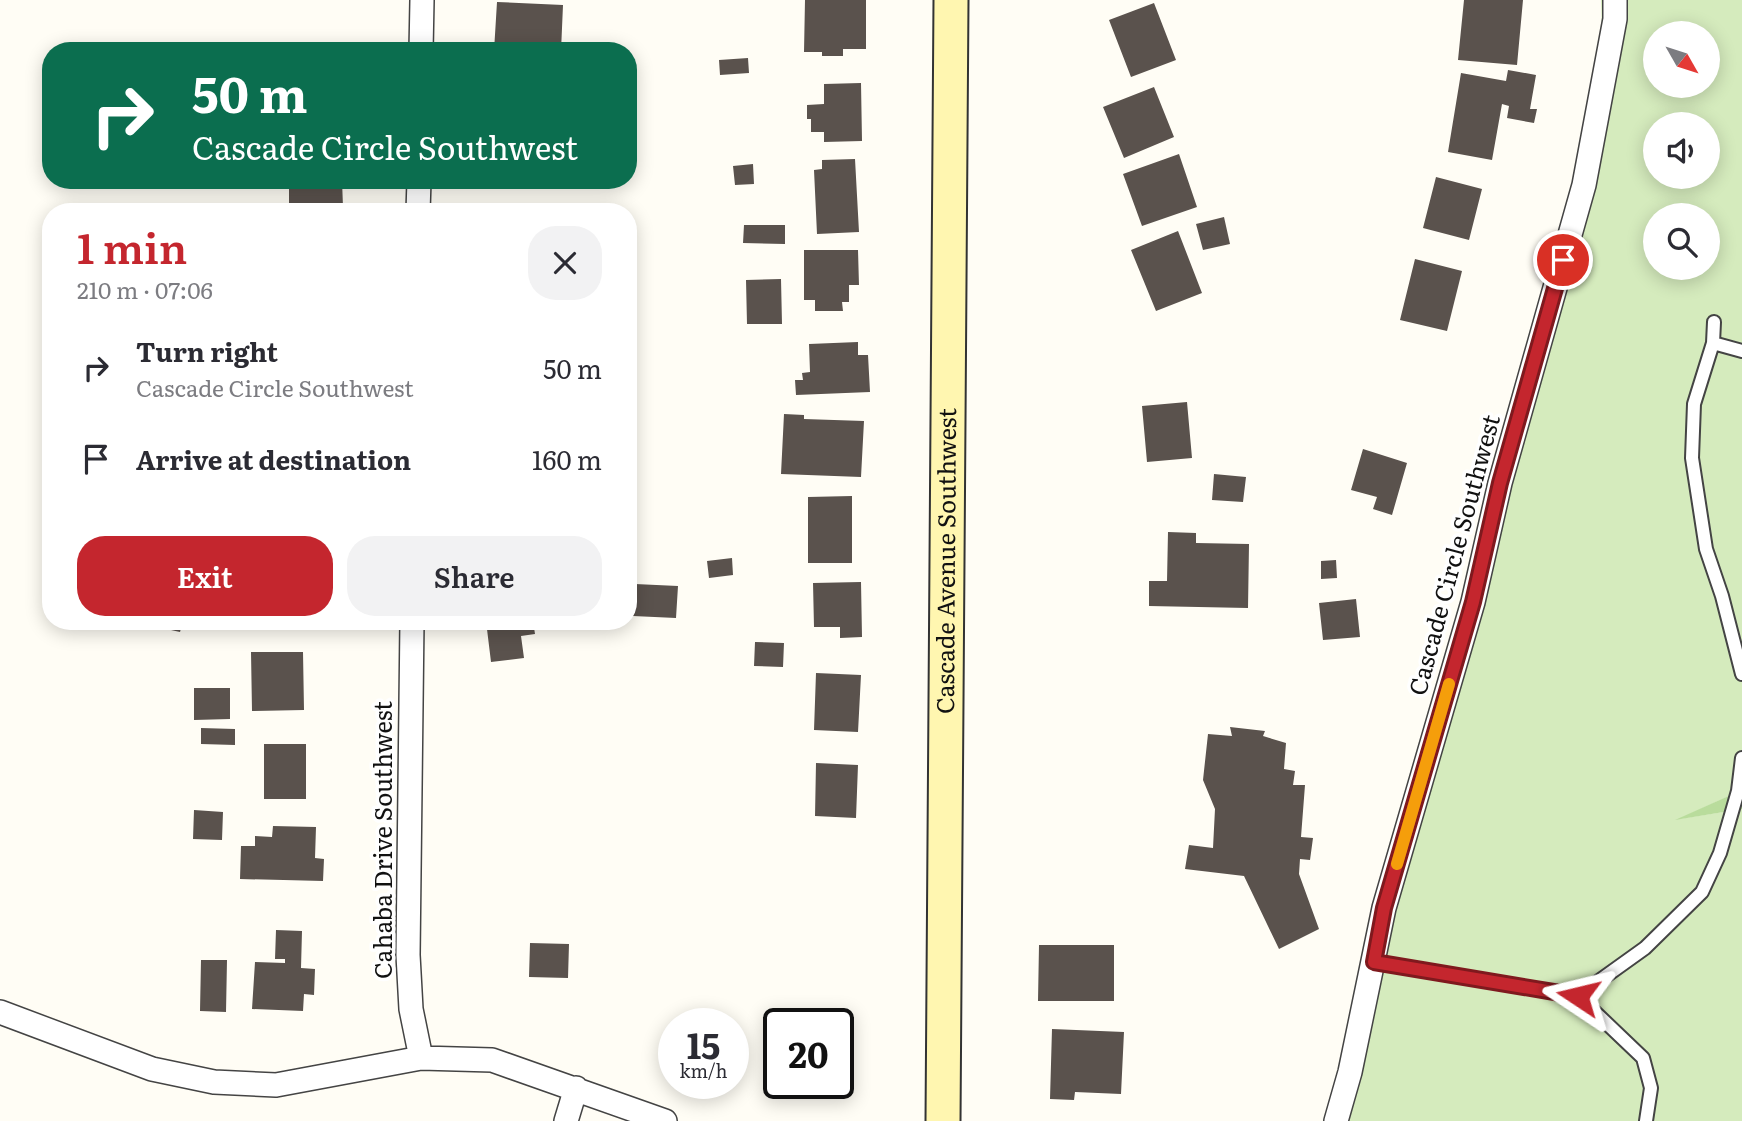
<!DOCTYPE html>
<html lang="en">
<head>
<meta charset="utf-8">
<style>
	body { margin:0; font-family:Literata,serif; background:#f2f2f3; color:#2b2b33; height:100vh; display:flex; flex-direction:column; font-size:26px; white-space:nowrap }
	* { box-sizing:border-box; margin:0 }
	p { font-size:23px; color:#7c7c81 }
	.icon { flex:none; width:38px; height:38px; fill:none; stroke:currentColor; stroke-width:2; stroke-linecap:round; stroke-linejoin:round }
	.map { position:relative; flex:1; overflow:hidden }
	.drawer { position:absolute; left:42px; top:203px; width:595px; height:427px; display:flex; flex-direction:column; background:#fff; border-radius:28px; box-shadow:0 4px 18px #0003 }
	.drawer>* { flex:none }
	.hud { position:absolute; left:42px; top:42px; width:595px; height:147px; border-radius:28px; box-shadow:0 4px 18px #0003; background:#0b6e4f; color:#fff; overflow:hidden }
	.needle { width:46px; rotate:129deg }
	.tools { position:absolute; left:1643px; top:21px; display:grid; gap:14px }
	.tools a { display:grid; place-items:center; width:77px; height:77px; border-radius:50%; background:#fff; box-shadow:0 4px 18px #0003; font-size:35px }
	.speed { position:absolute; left:658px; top:1008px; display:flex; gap:14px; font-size:35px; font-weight:700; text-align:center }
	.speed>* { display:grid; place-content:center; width:91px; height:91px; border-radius:50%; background:#fff; box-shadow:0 4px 18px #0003; line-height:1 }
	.speed small { font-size:18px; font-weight:400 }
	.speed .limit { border:4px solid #111; border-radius:10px; background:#fff; color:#111 }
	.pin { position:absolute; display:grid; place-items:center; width:60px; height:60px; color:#fff; margin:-30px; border:4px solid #fff; border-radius:50%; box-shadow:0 2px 7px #0007 }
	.me { position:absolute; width:77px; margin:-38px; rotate:280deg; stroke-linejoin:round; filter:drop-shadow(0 0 5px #0008) }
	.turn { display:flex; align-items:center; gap:24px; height:147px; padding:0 35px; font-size:32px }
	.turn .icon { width:91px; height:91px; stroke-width:2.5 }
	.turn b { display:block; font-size:49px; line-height:60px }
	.round { display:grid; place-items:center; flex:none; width:74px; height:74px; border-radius:28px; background:#f2f2f3 }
	.overview { display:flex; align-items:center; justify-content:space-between; height:119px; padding:0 35px }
	h1 { font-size:42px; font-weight:600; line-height:52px; color:#c4262e }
	.action { display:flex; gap:14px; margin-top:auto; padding:14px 35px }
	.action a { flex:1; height:80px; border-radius:28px; background:#c4262e; color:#fff; font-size:28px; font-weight:600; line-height:80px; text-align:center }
	.action a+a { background:#f2f2f3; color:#2b2b33 }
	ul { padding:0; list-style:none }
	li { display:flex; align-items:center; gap:21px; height:91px; padding:0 35px }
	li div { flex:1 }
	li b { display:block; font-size:26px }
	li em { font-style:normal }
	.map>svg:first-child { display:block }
	.green { fill:#d5ebbd; fill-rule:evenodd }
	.forest { fill:#b9dc9c }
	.building { fill:#5a524d }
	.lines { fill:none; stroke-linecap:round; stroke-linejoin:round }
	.service-casing { stroke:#444; stroke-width:16 }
	.minor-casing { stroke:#444; stroke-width:26 }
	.secondary-casing { stroke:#333; stroke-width:37 }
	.service { stroke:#fff; stroke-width:12 }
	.minor { stroke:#fff; stroke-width:23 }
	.secondary { stroke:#fff6b0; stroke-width:33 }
	.route-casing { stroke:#7f191e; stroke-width:18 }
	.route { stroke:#c4262e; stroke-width:12 }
	.slow { stroke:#f59e0b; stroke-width:12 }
	.labels { text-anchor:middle; stroke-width:7; stroke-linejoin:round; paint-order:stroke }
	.street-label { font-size:24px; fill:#111; stroke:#fff }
</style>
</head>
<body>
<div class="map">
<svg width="1742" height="1121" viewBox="0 0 1742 1121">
	<rect width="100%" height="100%" fill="#fffdf5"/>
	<path class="green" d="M 1601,0 L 1742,0 L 1742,790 L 1679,819 L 1742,809 L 1742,1121 L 1330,1121 L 1603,68 ZM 1656,33 L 1708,33 L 1708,86 L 1656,86 ZM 1656,124 L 1708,124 L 1708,177 L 1656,177 ZM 1656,215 L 1708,215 L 1708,268 L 1656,268 Z"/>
	<path class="forest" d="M 1742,790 L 1742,809 L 1675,820 Z"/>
	<path class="building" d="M 805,0 L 866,0 L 866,49 L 843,49 L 843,56 L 822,56 L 822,52 L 804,52 Z
		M 1464,0 L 1523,0 L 1517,65 L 1458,60 Z
		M 497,2 L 563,5 L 561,51 L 494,51 Z
		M 1154,3 L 1176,60 L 1131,77 L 1109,20 Z
		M 748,58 L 749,73 L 720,75 L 719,60 Z
		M 1508,70 L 1536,75 L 1530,109 L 1537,109 L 1534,123 L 1507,118 L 1509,106 L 1502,104 L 1492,160 L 1448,152 L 1461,73 L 1506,81 Z
		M 861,83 L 862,141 L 824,142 L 824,132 L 811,132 L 811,119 L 807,119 L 807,105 L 824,104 L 824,84 Z
		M 1154,87 L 1174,137 L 1124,158 L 1103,107 Z
		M 1179,154 L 1197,207 L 1142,226 L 1123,174 Z
		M 855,159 L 859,232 L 817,234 L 814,170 L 822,169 L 822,160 Z
		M 753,164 L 754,184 L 735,185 L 733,166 Z
		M 1436,177 L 1482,189 L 1469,240 L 1423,228 Z
		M 289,180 L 342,180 L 343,207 L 289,208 Z
		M 1224,217 L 1230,244 L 1203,250 L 1196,224 Z
		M 744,225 L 785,225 L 785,244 L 743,243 Z
		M 1178,231 L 1202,293 L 1156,311 L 1131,250 Z
		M 804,250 L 858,250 L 859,285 L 849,285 L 849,302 L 842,302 L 843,311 L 815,311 L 815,300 L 804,300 Z
		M 1415,259 L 1462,271 L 1447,331 L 1400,320 Z
		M 781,279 L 782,324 L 747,324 L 746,280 Z
		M 858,342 L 858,355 L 868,355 L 870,392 L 796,395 L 795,380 L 803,380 L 802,373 L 810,372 L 809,344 Z
		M 1187,402 L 1192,458 L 1147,462 L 1142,406 Z
		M 784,414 L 804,415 L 804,419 L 864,421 L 861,477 L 781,474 Z
		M 1363,449 L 1407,463 L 1392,515 L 1373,509 L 1377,497 L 1351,490 Z
		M 1214,474 L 1246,477 L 1243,502 L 1212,500 Z
		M 852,496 L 852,563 L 808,563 L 808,497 Z
		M 1168,532 L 1196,533 L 1196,543 L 1249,544 L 1248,608 L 1149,606 L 1149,581 L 1167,581 Z
		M 732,558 L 733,575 L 709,578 L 707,561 Z
		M 1336,560 L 1337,578 L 1321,579 L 1321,561 Z
		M 861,582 L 862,637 L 840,638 L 840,627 L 814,627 L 813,583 Z
		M 635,584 L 678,586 L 676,618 L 633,616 Z
		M 1356,599 L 1360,637 L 1323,640 L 1319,603 Z
		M 164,621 L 183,621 L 180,632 L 162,628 Z
		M 242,621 L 311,621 L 311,630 L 242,630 Z
		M 486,621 L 533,621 L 535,634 L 521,636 L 524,658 L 491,662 Z
		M 755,642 L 784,643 L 783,667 L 754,666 Z
		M 251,652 L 303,652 L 304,710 L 252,711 Z
		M 816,673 L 861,675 L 858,732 L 814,730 Z
		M 194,688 L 230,688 L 230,719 L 194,720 Z
		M 1230,727 L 1265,731 L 1263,736 L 1286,743 L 1284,769 L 1295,771 L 1293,785 L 1305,785 L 1301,837 L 1313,838 L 1310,860 L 1300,859 L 1299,874 L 1319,929 L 1279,949 L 1244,876 L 1185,869 L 1189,845 L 1213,848 L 1215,809 L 1203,780 L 1208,734 L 1232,736 Z
		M 201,728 L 235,729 L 235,745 L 201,744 Z
		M 264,744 L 306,744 L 306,799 L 264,799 Z
		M 816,763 L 858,765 L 856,818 L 815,816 Z
		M 194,810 L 223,812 L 222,840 L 193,839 Z
		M 273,826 L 316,827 L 315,858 L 324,859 L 323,881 L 240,879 L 241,846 L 255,846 L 255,836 L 272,837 Z
		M 276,930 L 302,931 L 301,968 L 315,969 L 314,995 L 304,994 L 303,1011 L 252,1009 L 255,962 L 285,963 L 285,959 L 275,959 Z
		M 530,943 L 569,944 L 568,978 L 529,977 Z
		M 1039,945 L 1114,945 L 1114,1001 L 1038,1001 Z
		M 201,960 L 227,960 L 226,1012 L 200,1011 Z
		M 1052,1029 L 1124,1032 L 1121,1094 L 1075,1092 L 1074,1100 L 1050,1099 Z"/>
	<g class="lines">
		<g class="service-casing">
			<path id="service" d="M 1714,322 L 1713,343 L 1694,404 L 1692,458 L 1706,549 L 1722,596 L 1742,674
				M 1713,343 L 1742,351
				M 1373,962 L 1578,996 L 1645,948 L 1702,892 L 1720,853 L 1738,791 L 1742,758
				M 1578,996 L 1643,1058 L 1651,1088 L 1646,1121"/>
		</g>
		<g class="minor-casing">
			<path id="minor" d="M 421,51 L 422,0
				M 418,212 L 419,180
				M 412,621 L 408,955 L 411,1009 L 421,1058
				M 0,1012 L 152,1069 L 214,1082 L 276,1085 L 421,1058 L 492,1060 L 665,1121
				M 566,1121 L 576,1088
				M 1336,1121 L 1350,1072 L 1384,908 L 1473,602 L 1500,483 L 1584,185 L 1615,19 L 1615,0"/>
		</g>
		<g class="secondary-casing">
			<g id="secondary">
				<path id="s1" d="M 943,1121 L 951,0"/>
			</g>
		</g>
		<use href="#service" class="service"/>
		<use href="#minor" class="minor"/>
		<use href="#secondary" class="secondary"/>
	</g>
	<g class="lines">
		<g class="route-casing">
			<path id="route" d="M 1563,260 L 1500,483 L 1473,602 L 1384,908 L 1374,962 L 1578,996"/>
		</g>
		<use href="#route" class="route"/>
		<path class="slow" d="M 1397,864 L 1449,684"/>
	</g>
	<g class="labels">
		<g class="street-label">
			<text transform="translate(1455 555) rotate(-75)" y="8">Cascade Circle Southwest</text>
			<text dy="8" stroke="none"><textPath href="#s1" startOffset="560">Cascade Avenue Southwest</textPath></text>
			<text transform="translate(384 840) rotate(-90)" y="8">Cahaba Drive Southwest</text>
		</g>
	</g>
</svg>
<div class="tools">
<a><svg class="needle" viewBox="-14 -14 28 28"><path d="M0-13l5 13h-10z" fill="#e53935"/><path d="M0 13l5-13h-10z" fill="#7c7c81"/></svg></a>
<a><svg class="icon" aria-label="sound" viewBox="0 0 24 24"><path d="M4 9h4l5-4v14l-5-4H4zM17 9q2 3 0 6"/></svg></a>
<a><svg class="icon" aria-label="search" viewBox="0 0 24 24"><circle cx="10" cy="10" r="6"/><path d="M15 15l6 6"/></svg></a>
</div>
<div class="speed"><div>15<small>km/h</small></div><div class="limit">20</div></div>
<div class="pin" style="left:1563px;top:260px;background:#d93025"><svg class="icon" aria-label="arrive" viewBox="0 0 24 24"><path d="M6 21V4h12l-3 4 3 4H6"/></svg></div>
<svg class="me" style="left:1578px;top:996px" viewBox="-20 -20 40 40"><path d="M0-17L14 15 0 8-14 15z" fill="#c4262e" stroke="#fff" stroke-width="4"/></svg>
<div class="hud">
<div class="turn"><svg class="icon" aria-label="right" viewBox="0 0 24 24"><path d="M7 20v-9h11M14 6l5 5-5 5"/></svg><div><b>50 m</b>Cascade Circle Southwest</div></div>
</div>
<section class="drawer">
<div class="overview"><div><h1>1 min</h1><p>210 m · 07:06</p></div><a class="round"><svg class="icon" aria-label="close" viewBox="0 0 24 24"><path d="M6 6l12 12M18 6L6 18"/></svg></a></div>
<ul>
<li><svg class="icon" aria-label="right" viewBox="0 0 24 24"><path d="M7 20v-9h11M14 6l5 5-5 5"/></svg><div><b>Turn right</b><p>Cascade Circle Southwest</p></div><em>50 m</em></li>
<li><svg class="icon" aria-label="arrive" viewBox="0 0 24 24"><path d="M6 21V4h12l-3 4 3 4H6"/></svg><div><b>Arrive at destination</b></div><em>160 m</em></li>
</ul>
<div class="action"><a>Exit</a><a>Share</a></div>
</section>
</div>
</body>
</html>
